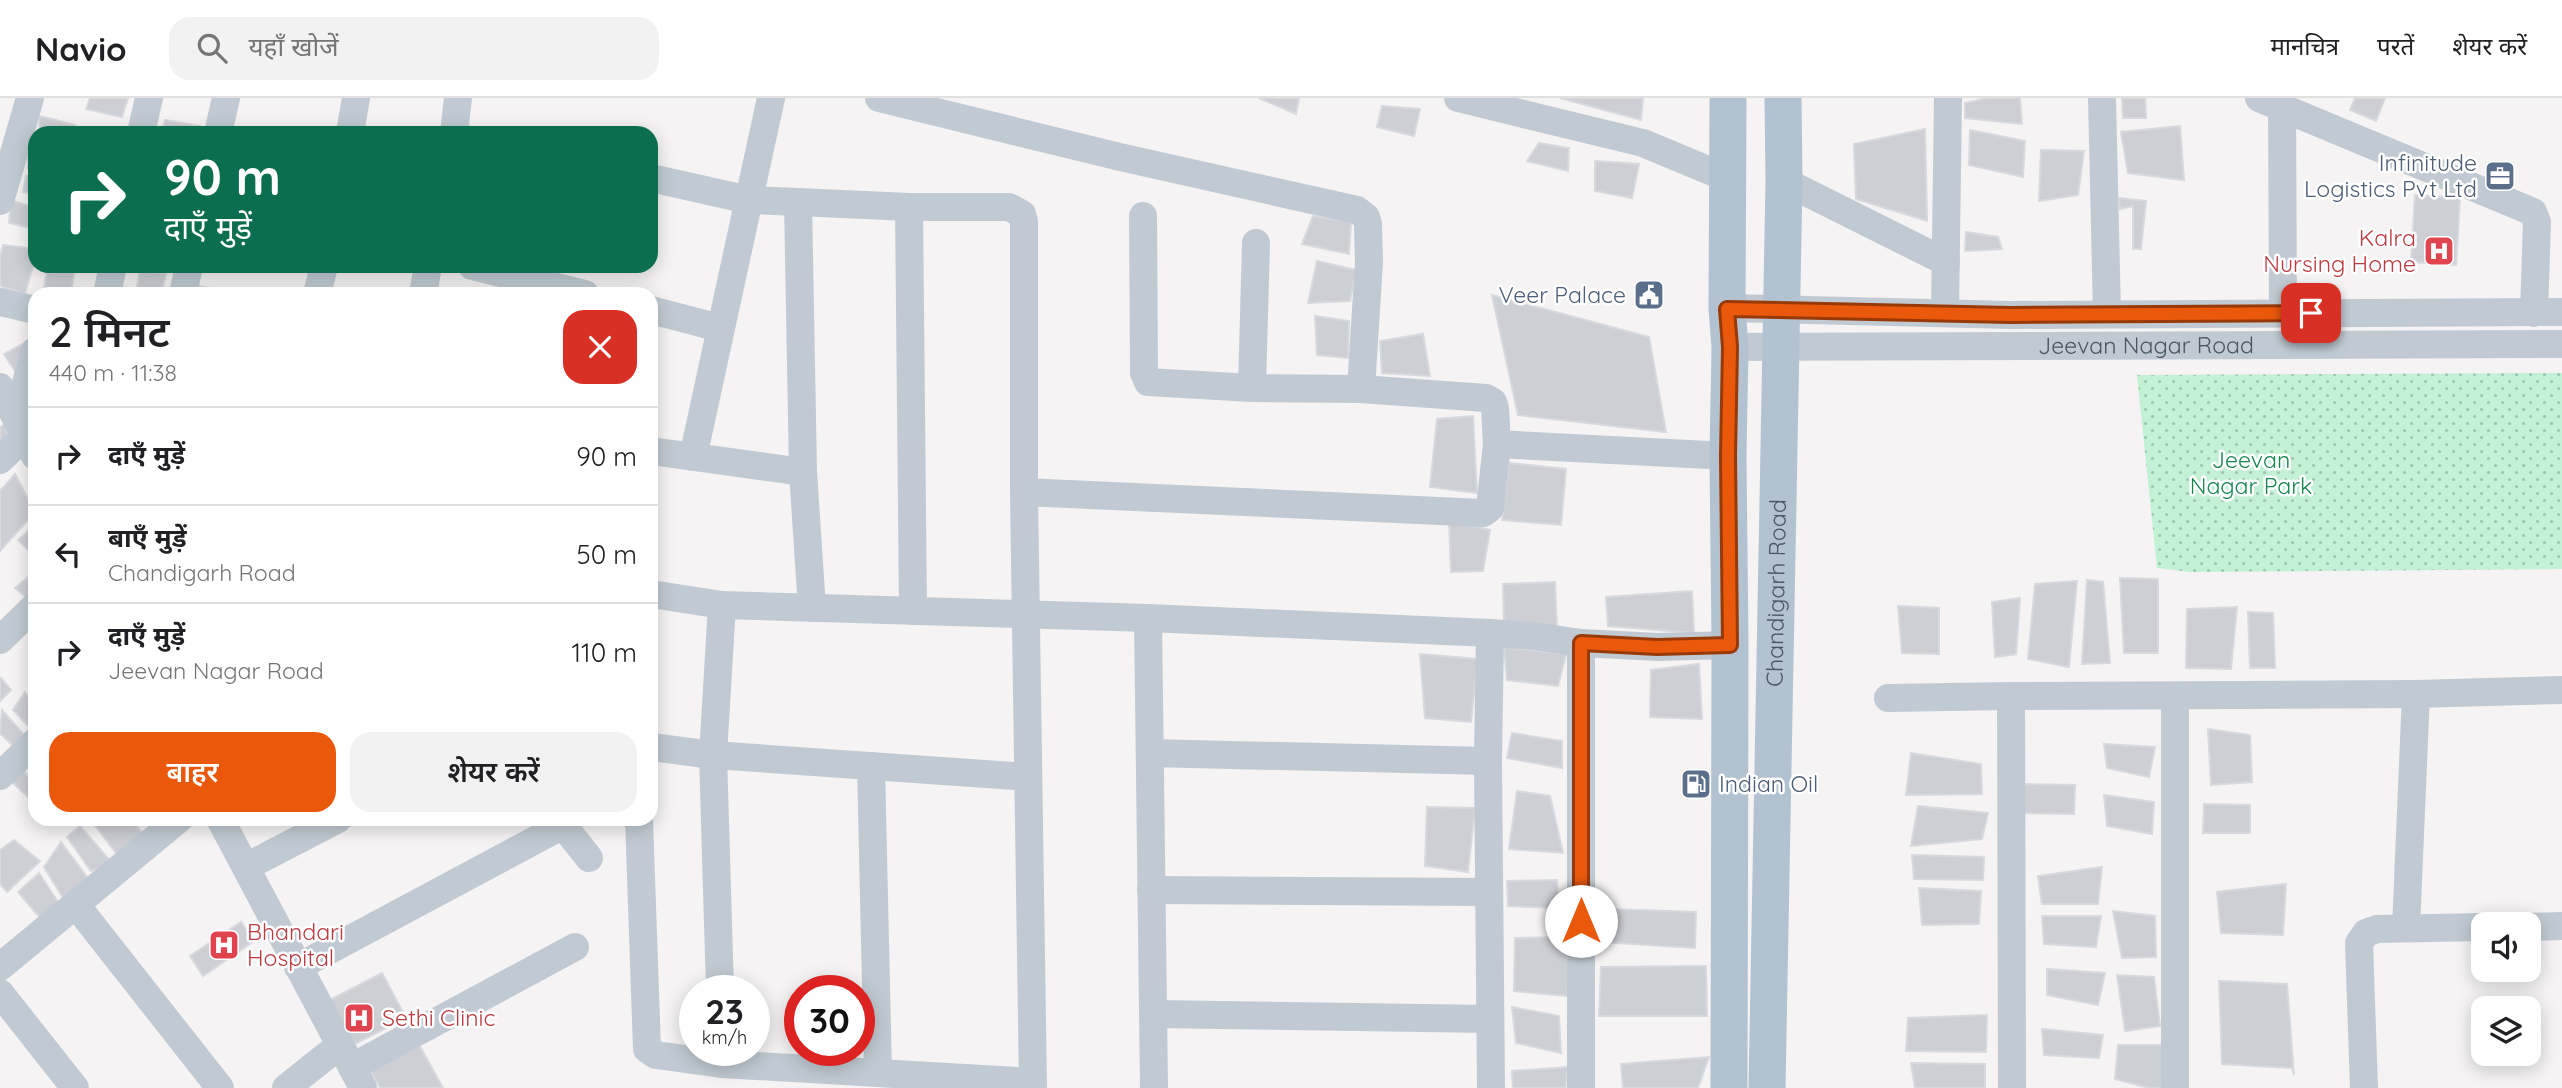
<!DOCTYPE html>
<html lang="hi">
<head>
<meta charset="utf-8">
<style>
	body { margin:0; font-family:Quicksand,"Noto Sans Devanagari",sans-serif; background:#f2f2f2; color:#202124; height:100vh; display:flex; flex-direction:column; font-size:26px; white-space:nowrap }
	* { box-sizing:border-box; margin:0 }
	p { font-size:23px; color:#757577 }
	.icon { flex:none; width:38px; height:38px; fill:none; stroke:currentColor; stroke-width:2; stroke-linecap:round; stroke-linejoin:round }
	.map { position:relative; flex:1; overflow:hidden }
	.panel { position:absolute; left:28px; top:189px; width:630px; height:539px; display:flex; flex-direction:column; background:#fff; border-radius:21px; box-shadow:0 4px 18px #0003 }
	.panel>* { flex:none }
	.guide { position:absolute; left:28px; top:28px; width:630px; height:147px; border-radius:21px; box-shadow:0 4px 18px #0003; background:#0b6e4f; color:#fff; overflow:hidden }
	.tools { position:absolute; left:2471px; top:814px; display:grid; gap:14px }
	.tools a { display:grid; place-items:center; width:70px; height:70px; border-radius:14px; background:#fff; box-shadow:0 4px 18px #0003; font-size:35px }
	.speed { position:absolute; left:679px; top:877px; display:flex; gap:14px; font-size:35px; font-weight:700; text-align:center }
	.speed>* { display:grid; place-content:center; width:91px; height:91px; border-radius:50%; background:#fff; box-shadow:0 4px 18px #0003; line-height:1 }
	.speed small { font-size:18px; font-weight:400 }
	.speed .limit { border:10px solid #d22; background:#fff; color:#111 }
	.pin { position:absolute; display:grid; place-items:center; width:60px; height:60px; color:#fff; margin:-30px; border-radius:14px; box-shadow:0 4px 10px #0006 }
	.me { position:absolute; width:77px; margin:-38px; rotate:0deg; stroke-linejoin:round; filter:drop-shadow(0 0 5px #0008) }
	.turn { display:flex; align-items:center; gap:24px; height:147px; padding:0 21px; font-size:32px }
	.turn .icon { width:91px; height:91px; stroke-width:2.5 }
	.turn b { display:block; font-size:49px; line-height:60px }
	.round { display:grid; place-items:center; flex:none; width:74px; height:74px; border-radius:21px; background:#f2f2f2 }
	.head { display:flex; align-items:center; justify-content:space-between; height:119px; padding:0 21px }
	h1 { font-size:42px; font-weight:600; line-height:52px }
	.button { display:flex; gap:14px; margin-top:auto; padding:14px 21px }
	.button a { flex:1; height:80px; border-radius:21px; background:#ea580c; color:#fff; font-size:28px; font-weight:600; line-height:80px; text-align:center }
	.button a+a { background:#f2f2f2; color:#202124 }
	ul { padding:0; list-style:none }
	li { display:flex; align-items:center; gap:21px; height:98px; padding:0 21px; border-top:2px solid #e0e0e0 }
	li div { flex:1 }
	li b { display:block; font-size:26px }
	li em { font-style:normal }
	header { display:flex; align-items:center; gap:42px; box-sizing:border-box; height:98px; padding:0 35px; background:#fff; border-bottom:2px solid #e0e0e0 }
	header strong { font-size:33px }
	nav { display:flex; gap:38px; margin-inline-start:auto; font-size:24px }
	.search { width:490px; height:63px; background:#f2f2f2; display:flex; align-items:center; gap:18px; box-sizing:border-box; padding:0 24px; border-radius:21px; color:#757577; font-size:26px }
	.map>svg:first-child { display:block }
	.grass { fill:url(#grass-dots) }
	.building { fill:#cdcfd5; stroke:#d7d9de; stroke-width:2 }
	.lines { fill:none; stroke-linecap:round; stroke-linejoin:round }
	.minor { stroke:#c1cad2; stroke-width:28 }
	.major { stroke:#b3c2d1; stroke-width:37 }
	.route-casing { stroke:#983908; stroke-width:18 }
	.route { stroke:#ea580c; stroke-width:12 }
	.labels { text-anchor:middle; stroke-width:5; stroke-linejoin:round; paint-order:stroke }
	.service-label { font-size:23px; fill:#4e5e75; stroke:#fff; text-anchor:end }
	.health-label { font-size:23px; fill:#be3a42; stroke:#fff; text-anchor:start }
	.street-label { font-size:23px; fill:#4a5661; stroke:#fff }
	.park-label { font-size:23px; fill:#17864f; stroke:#fff }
</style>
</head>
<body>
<header>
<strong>Navio</strong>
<div class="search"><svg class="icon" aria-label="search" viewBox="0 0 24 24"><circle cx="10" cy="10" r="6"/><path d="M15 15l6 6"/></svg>यहाँ खोजें</div>
<nav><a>मानचित्र</a><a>परतें</a><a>शेयर करें</a></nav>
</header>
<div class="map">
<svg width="2562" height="990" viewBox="0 0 2562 990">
	<defs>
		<pattern id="grass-dots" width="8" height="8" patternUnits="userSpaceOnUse" patternTransform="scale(1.75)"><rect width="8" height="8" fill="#c3f1d5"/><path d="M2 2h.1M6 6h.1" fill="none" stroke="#a0c6b0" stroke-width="1.8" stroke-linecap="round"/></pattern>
	</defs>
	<rect width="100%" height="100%" fill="#f5f3f3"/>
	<path class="grass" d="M 2562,275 L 2562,471 L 2190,474 L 2157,470 L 2137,277 Z"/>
	<path class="building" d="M 90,0 L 128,0 L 122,19 L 86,11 Z
		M 1259,0 L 1299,0 L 1296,16 Z
		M 1560,0 L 1643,0 L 1641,22 Z
		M 1988,0 L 2020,0 L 2022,26 L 1965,20 L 1965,5 Z
		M 2122,0 L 2145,0 L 2146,20 L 2123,20 Z
		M 2355,0 L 2385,0 L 2376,23 L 2350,12 Z
		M 1382,8 L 1420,11 L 1414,38 L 1377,29 Z
		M 39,18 L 75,27 L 72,35 L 40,35 Z
		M 165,22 L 200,28 L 198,35 L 162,35 Z
		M 2180,28 L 2184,82 L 2128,75 L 2121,34 Z
		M 1925,31 L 1927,123 L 1856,101 L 1854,46 Z
		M 1970,32 L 2025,43 L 2023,79 L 1969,67 Z
		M 1539,45 L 1569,50 L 1568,73 L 1527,63 Z
		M 29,50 L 35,53 L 35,71 L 28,70 Z
		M 2041,52 L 2084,53 L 2078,97 L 2039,103 Z
		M 1595,63 L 1639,66 L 1632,100 L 1595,93 Z
		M 26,78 L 35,79 L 35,96 L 23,94 Z
		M 2415,97 L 2460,100 L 2456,167 L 2411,164 Z
		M 2119,100 L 2146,103 L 2141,151 L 2133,151 L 2133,108 L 2120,111 Z
		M 11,102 L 35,110 L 35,131 L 9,125 Z
		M 1313,118 L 1351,124 L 1349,156 L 1302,146 Z
		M 1966,134 L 1998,139 L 2002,151 L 1965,153 Z
		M 3,147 L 35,151 L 35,161 L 25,196 L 0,188 L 0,159 Z
		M 1317,163 L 1356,172 L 1350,203 L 1308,205 Z
		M 48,168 L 75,168 L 71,196 L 43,196 Z
		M 140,171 L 166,176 L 161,196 L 136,196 Z
		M 198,188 L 215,191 L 214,196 L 195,196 Z
		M 1492,197 L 1649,239 L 1666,334 L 1518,317 Z
		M 1315,218 L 1349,223 L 1348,260 L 1317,257 Z
		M 1423,236 L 1430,278 L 1382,275 L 1380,243 Z
		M 28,243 L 17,276 L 4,256 Z
		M 1473,318 L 1477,395 L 1430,389 L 1437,321 Z
		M 4,327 L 11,343 L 0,350 L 0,329 Z
		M 1509,365 L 1566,371 L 1561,427 L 1502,422 Z
		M 15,376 L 35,414 L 0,453 L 0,393 Z
		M 1449,422 L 1490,432 L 1483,473 L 1451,474 Z
		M 35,427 L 35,455 L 33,457 L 18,442 Z
		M 35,473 L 35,492 L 27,500 L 15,490 Z
		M 2120,480 L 2158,481 L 2158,555 L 2124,555 Z
		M 2087,482 L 2103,484 L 2110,565 L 2082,566 Z
		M 2077,483 L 2069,569 L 2028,561 L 2035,486 Z
		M 1555,484 L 1557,532 L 1504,524 L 1503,486 Z
		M 1692,493 L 1694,535 L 1608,528 L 1606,499 Z
		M 2020,500 L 2016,556 L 1995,559 L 1992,504 Z
		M 1898,508 L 1939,510 L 1939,556 L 1902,555 Z
		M 2237,509 L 2231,571 L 2186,570 L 2187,511 Z
		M 2248,514 L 2273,515 L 2275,570 L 2250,570 Z
		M 1504,549 L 1566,556 L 1558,588 L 1507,582 Z
		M 1420,556 L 1478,561 L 1471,624 L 1425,620 Z
		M 1699,566 L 1702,621 L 1650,619 L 1651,572 Z
		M 1,580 L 11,592 L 0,603 L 0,580 Z
		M 25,594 L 35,608 L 35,627 L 31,631 L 13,612 Z
		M 2,612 L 26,639 L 13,648 L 0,635 Z
		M 2208,631 L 2250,637 L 2252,684 L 2211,687 Z
		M 1512,635 L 1562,643 L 1562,670 L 1507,660 Z
		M 2104,646 L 2155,649 L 2149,679 L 2107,670 Z
		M 1911,655 L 1981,666 L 1982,696 L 1906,697 Z
		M 22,671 L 35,687 L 35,706 L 12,684 Z
		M 2022,686 L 2075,687 L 2074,716 L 2022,715 Z
		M 1517,693 L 1550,698 L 1563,755 L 1509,751 Z
		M 2104,697 L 2154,704 L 2152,736 L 2107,728 Z
		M 2204,706 L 2250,707 L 2250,735 L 2203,735 Z
		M 1918,708 L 1988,715 L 1982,741 L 1911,748 Z
		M 1427,709 L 1475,710 L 1468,774 L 1425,768 Z
		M 90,721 L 131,721 L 143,736 L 117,756 Z
		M 80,728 L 113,766 L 91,773 L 67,739 Z
		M 14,742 L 40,763 L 7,794 L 0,786 L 0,752 Z
		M 61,744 L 90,783 L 65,803 L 44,769 Z
		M 1912,757 L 1984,759 L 1983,782 L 1914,781 Z
		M 2102,769 L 2098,806 L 2042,806 L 2038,778 Z
		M 39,775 L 60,807 L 41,821 L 18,794 Z
		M 1557,782 L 1559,810 L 1508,808 L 1507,783 Z
		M 2286,786 L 2283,837 L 2221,835 L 2217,794 Z
		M 1919,790 L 1981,793 L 1979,826 L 1922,827 Z
		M 1606,811 L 1696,814 L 1695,850 L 1602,844 Z
		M 2113,813 L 2155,818 L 2156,859 L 2122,860 Z
		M 2042,818 L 2101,818 L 2096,849 L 2044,846 Z
		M 241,824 L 254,843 L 203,878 L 190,858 Z
		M 1571,839 L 1567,898 L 1514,893 L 1515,840 Z
		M 1706,868 L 1707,918 L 1599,918 L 1601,869 Z
		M 2047,871 L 2105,875 L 2098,907 L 2047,897 Z
		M 382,875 L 406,920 L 351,948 L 328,903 Z
		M 2117,877 L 2154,879 L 2160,928 L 2125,933 Z
		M 2219,883 L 2287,886 L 2294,977 L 2292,970 L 2222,966 Z
		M 1512,909 L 1559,918 L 1561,955 L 1516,945 Z
		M 1987,917 L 1986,954 L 1906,953 L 1908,920 Z
		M 2042,931 L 2103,937 L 2099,960 L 2044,957 Z
		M 417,943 L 443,990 L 380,990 L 368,969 Z
		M 2118,947 L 2162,947 L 2162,990 L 2149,990 L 2115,981 Z
		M 1709,959 L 1698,990 L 1623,990 L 1621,966 Z
		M 1911,965 L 1985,966 L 1985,990 L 1915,990 Z
		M 1568,969 L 1565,990 L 1513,990 L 1512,973 Z"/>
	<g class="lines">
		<g class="minor">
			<path d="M 879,0 L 1120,59 L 1357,112 L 1366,119 L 1368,126 L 1369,164 L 1361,291 L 1486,300 L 1493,304 L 1495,310 L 1497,346"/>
			<path d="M 1458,0 L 1643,45 L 1727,80"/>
			<path d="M 2102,0 L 2107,216"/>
			<path d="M 2259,0 L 2533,114 L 2537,124 L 2534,215"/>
			<path d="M 2282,0 L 2283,215"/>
			<path d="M 141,35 L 149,0"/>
			<path d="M 218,35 L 226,0"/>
			<path d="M 350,35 L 356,0"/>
			<path d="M 454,35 L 458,0"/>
			<path d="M 651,80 L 749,102 L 798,104"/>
			<path d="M 1784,83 L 1946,164"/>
			<path d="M 0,103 L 30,0"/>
			<path d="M 909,109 L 913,513"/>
			<path d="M 1143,118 L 1144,275 L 1148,284 L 1252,290 L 1361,291"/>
			<path d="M 472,168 L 585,196"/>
			<path d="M 107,196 L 113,168"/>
			<path d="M 183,196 L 189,168"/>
			<path d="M 317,196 L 324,168"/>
			<path d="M 423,196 L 428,168"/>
			<path d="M 0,204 L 35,212"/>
			<path d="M 1727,210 L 2011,217 L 2562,214"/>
			<path d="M 651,212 L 720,230"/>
			<path d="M 1945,215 L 1948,0"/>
			<path id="s1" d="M 1730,249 L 2562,246"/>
			<path d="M 0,289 L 35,358"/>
			<path d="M 1252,290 L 1256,145"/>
			<path d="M 16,321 L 35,253"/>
			<path d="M 651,353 L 803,374"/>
			<path d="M 693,359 L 771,0"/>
			<path d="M 0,362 L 25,338"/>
			<path d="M 1024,394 L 1483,415 L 1490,410 L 1497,346 L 1728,358"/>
			<path d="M 651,496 L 722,507 L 1148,520 L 1490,535 L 1534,538 L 1581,545 L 1658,549 L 1730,547"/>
			<path d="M 812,510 L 803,374 L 798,104 L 909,109 L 1009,109 L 1022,116 L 1024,124 L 1024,394 L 1033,990"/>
			<path d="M 1148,520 L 1154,990"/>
			<path d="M 1490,535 L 1488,663 L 1491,990"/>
			<path d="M 0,542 L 35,508"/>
			<path d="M 1581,545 L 1581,990"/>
			<path d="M 2011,598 L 2416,596"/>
			<path d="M 2175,598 L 2175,990"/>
			<path d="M 1888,600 L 2011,598 L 2012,990"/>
			<path d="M 651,649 L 713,657 L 1028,679"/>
			<path d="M 1150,655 L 1488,663"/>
			<path d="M 871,668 L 878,975"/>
			<path d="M 0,678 L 35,644"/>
			<path d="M 220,721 L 363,990"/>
			<path d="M 639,721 L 647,951 L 656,957 L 722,966"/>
			<path d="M 246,769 L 338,721"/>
			<path d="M 1151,792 L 1489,794"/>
			<path d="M 76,807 L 220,990"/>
			<path d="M 2529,829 L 2562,828"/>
			<path d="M 2406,830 L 2416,596 L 2562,592"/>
			<path d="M 0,869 L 179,721"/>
			<path d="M 298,869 L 556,731 L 566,731 L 589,760"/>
			<path d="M 720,892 L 713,657 L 722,507"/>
			<path d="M 0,895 L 75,990"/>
			<path d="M 1153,916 L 1490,921"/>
			<path d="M 721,952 L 722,966 L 1033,984"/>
			<path d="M 352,969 L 575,849"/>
			<path d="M 286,990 L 340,947"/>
			<path d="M 2364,990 L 2359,845 L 2366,835 L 2377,831 L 2483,829"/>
		</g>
		<g class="major">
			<path d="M 1728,0 L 1727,210 L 1730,249 L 1728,358 L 1730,547 L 1729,990"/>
			<path id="s2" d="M 1767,990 L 1784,83 L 1783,0"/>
		</g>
	</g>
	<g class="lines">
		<g class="route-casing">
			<path id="route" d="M 1581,823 L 1581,545 L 1657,549 L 1730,547 L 1728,358 L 1730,249 L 1727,211 L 2011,217 L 2311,215"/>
		</g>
		<use href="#route" class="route"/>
	</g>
	<defs>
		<g id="office-square" transform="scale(1.575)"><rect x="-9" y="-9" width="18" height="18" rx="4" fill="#5c6f8a" stroke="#fff"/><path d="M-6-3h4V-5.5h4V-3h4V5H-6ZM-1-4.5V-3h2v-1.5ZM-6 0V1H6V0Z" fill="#fff"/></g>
		<g id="hospital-square" transform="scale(1.575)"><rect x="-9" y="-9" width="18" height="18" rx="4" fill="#e0444e" stroke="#fff"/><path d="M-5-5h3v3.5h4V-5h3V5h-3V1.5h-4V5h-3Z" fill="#fff"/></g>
		<g id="civic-square" transform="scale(1.575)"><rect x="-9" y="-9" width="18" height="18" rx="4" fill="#5c6f8a" stroke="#fff"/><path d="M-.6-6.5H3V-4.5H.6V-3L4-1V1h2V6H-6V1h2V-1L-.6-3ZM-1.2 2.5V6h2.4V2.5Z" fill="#fff"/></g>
		<g id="fuel-square" transform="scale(1.575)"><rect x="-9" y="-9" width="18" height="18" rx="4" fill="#5c6f8a" stroke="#fff"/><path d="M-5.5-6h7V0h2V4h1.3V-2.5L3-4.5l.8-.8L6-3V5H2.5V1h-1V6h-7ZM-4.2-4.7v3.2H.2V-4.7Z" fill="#fff"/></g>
	</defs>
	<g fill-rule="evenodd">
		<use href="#office-square" x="2500" y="78"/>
		<use href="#hospital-square" x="2439" y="153"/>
		<use href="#civic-square" x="1649" y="197"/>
		<use href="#fuel-square" x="1696" y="686"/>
		<use href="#hospital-square" x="224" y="847"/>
		<use href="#hospital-square" x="359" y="920"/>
	</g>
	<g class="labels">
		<g class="service-label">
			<text x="2477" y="73">Infinitude<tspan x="2477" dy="26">Logistics Pvt Ltd</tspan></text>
			<text x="1626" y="205">Veer Palace</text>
			<text x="1719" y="694" text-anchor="start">Indian Oil</text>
		</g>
		<g class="health-label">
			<text x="2416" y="148" text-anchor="end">Kalra<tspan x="2416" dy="26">Nursing Home</tspan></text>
			<text x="247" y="842">Bhandari<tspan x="247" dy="26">Hospital</tspan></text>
			<text x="382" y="928">Sethi Clinic</text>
		</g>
		<g class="street-label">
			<text dy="8" stroke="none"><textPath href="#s1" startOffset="416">Jeevan Nagar Road</textPath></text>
			<text dy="8" stroke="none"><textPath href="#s2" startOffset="495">Chandigarh Road</textPath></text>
		</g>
		<g class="park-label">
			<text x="2251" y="370">Jeevan<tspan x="2251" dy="26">Nagar Park</tspan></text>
		</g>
	</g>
</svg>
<div class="tools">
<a><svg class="icon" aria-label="sound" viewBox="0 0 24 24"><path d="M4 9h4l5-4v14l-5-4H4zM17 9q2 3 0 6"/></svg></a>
<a><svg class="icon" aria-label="layers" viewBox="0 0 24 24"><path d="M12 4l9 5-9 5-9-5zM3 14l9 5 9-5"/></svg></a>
</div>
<div class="speed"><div>23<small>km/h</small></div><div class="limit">30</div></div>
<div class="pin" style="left:2311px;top:215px;background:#d93025"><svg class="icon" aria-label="arrive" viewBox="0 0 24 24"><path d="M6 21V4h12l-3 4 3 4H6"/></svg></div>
<svg class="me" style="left:1581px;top:823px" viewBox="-20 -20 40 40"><circle r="19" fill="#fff"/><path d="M0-13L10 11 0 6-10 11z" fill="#ea580c"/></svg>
<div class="guide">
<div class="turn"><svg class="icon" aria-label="right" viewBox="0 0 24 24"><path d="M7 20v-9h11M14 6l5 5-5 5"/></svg><div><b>90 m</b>दाएँ मुड़ें</div></div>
</div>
<section class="panel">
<div class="head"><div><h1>2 मिनट</h1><p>440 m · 11:38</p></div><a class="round" style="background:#d93025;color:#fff"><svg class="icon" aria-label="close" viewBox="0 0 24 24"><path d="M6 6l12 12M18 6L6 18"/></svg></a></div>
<ul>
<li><svg class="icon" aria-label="right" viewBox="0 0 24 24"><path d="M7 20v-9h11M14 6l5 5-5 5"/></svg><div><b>दाएँ मुड़ें</b></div><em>90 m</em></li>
<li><svg class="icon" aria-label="left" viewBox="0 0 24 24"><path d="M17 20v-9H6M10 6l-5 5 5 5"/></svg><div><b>बाएँ मुड़ें</b><p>Chandigarh Road</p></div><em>50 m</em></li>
<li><svg class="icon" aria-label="right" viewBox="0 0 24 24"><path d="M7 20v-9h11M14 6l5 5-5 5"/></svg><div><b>दाएँ मुड़ें</b><p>Jeevan Nagar Road</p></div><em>110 m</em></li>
</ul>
<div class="button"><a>बाहर</a><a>शेयर करें</a></div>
</section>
</div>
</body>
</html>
